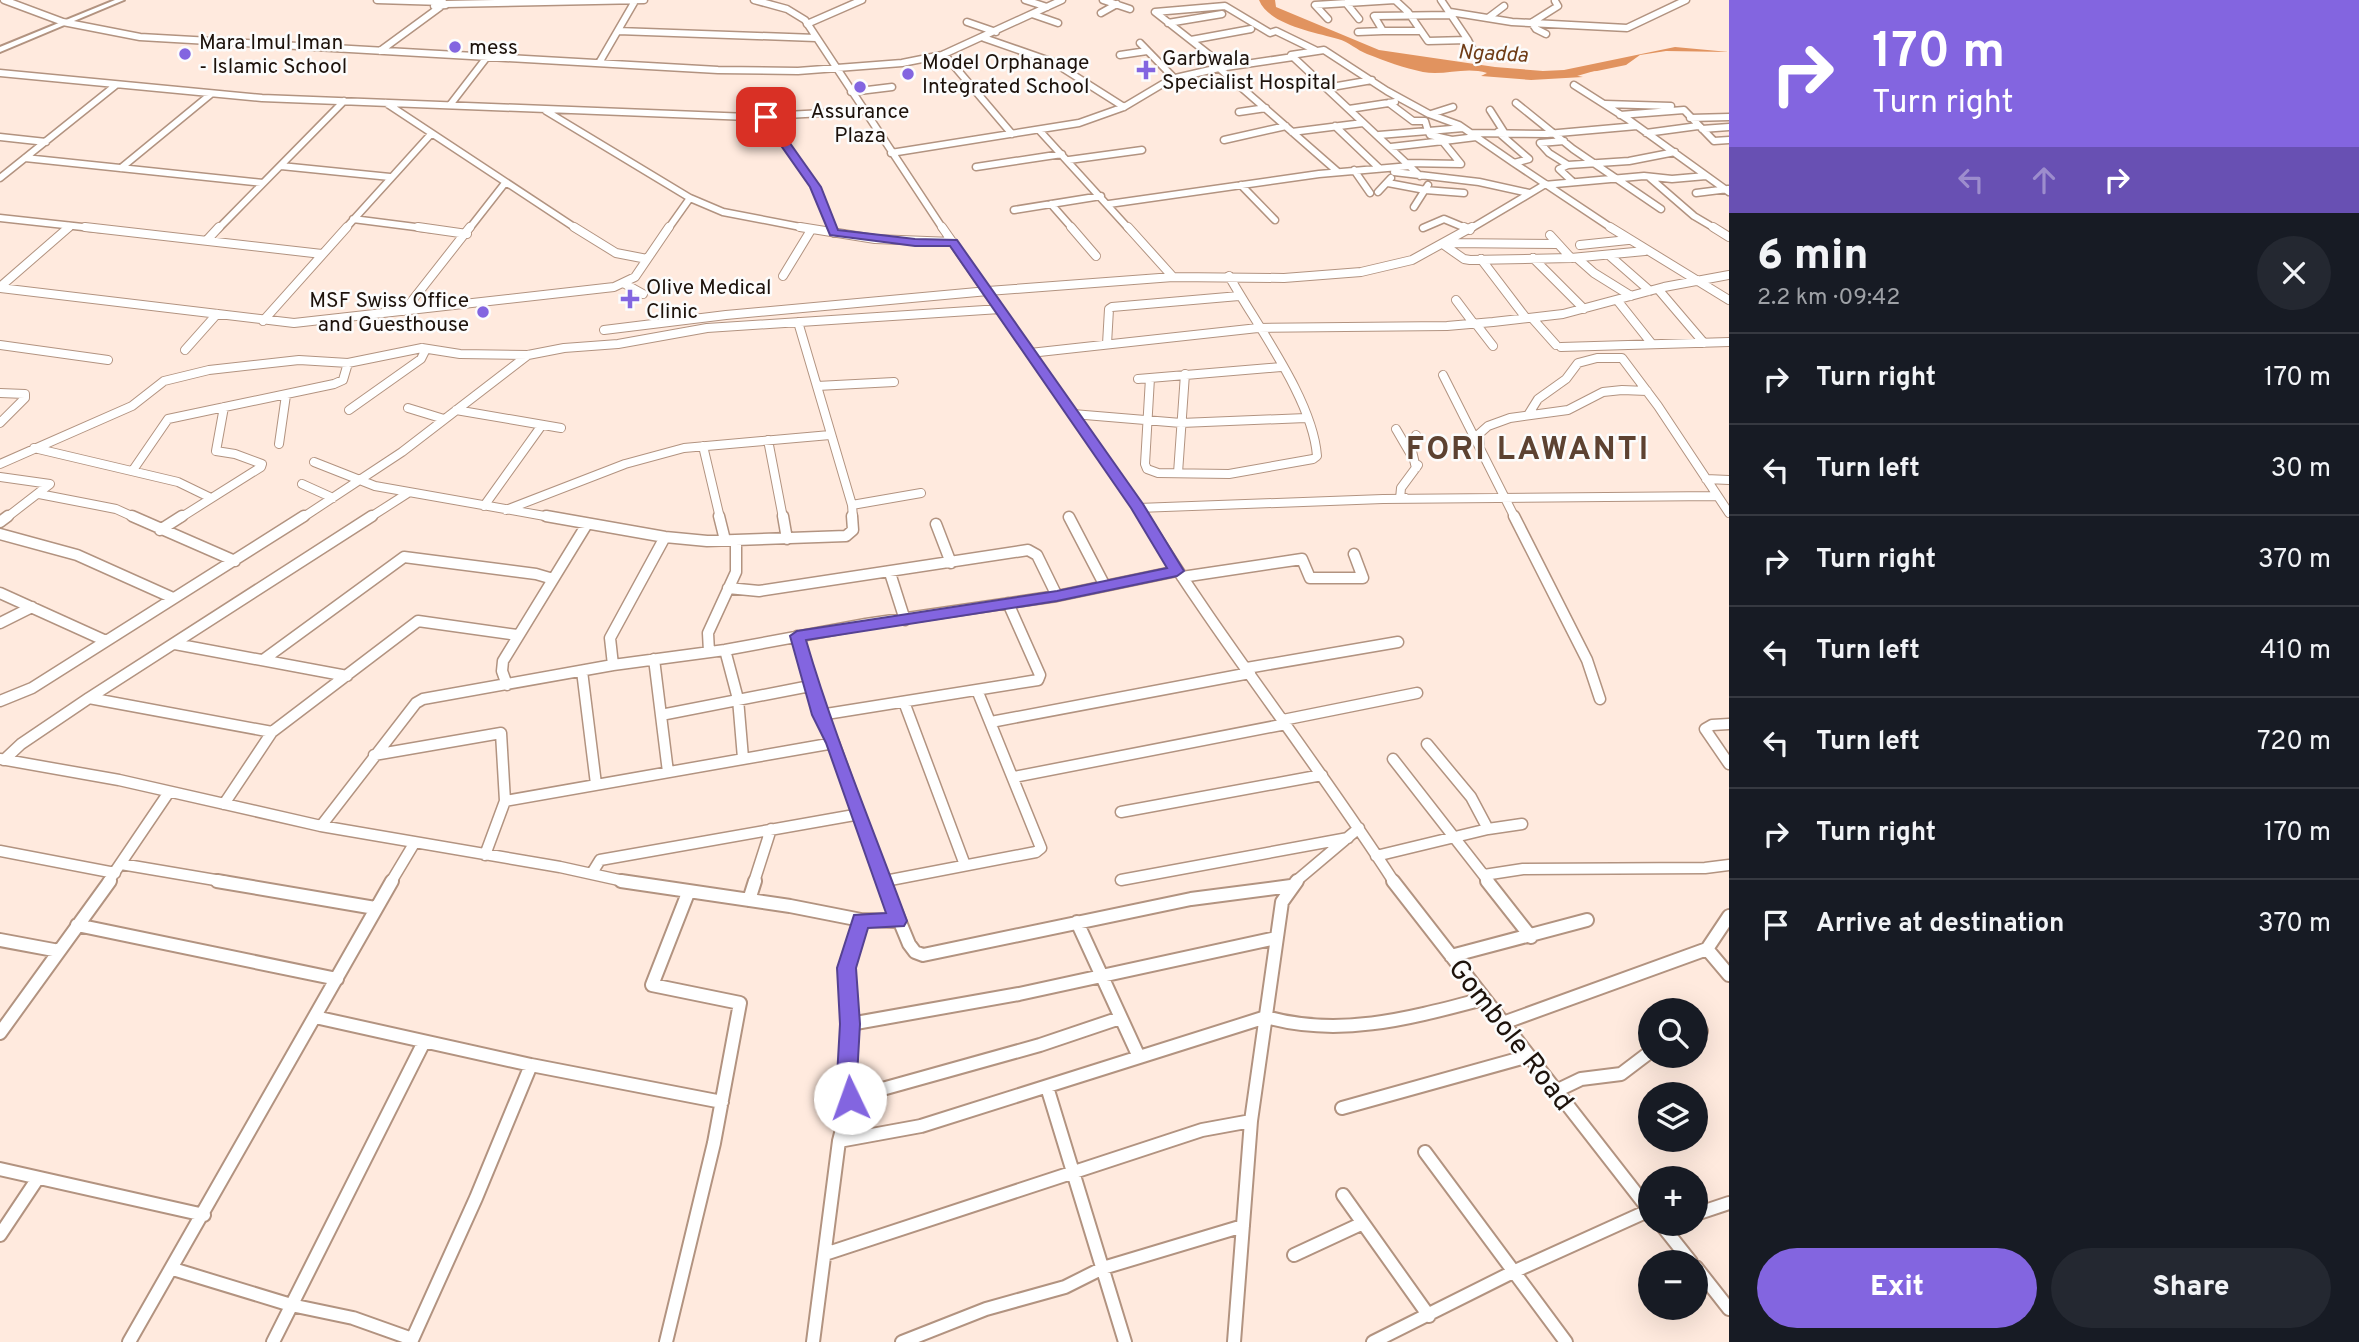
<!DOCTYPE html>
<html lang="en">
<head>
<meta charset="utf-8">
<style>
	body { margin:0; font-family:Overpass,sans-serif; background:#242831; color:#f1f3f6; height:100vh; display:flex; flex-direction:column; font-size:26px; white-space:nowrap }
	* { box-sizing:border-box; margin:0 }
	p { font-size:23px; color:#9ea1a6 }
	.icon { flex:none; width:38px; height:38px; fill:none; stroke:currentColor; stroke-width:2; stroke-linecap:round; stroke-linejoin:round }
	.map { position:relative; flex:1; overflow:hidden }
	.side { display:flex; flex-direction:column; background:#171b24; width:630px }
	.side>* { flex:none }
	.hud { background:#8365e0; color:#fff; overflow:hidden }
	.tools { position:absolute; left:1638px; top:998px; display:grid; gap:14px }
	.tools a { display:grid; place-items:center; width:70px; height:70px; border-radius:50%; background:#171b24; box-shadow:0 7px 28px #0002; font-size:35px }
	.pin { position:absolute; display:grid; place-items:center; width:60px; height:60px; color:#fff; margin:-30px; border-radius:14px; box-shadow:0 4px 10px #0006 }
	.me { position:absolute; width:77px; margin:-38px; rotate:357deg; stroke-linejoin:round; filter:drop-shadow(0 0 5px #0008) }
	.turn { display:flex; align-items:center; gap:24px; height:147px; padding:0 28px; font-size:32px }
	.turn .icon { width:91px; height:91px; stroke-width:2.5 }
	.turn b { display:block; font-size:49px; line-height:60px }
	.lanes { display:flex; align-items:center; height:66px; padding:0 28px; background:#0003; justify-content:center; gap:35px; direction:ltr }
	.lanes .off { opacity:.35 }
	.round { display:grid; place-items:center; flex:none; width:74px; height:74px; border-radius:37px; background:#242831 }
	.overview { display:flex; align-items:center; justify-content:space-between; height:119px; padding:0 28px }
	h1 { font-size:42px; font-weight:800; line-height:52px }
	.cta { display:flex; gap:14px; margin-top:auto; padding:14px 28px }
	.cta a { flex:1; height:80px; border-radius:42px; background:#8365e0; color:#fff; font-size:28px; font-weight:800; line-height:80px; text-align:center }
	.cta a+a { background:#242831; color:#f1f3f6 }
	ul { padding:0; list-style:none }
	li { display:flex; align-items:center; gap:21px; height:91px; padding:0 28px; border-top:2px solid #363941 }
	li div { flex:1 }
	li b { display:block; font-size:26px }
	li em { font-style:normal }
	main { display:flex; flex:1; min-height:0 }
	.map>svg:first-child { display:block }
	.water { fill:#e1935f }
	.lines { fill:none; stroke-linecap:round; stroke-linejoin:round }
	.river { fill:#e1935f; fill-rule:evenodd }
	.minor-far3-casing { stroke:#b29380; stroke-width:9 }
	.minor-far2-casing { stroke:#b29380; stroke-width:10 }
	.minor-far1-casing { stroke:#b29380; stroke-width:13 }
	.minor-casing { stroke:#b29380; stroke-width:16 }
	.major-casing { stroke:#b29380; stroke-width:4 }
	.minor-far3 { stroke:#fff; stroke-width:6 }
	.minor-far2 { stroke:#fff; stroke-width:8 }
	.minor-far1 { stroke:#fff; stroke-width:10 }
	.minor { stroke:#fff; stroke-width:12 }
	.major { fill:#fff; fill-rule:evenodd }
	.route { fill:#8365e0; stroke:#554292; stroke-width:2 }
	.poi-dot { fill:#8365e0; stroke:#fcfcfc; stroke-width:2.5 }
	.labels { text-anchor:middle; stroke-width:5; stroke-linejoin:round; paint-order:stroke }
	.far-poi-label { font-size:21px; fill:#1d120b; stroke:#fcfcfc; text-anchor:start }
	.far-water-label { font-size:21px; font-style:italic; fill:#6f3c16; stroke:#fcfcfc }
	.near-street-label { font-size:28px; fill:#1d120b; stroke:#fcfcfc }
	.district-label { font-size:32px; font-weight:bold; letter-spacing:2px; fill:#5d4231; stroke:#fcfcfc }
</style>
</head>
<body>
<main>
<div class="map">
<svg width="1729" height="1342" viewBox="0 0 1729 1342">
	<rect width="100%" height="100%" fill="#ffeade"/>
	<path class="water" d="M 1259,0 L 1275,0 L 1276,7 L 1379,50 L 1495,67 L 1543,71 L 1564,70 L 1675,47 L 1729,52 L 1666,51 L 1640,55 L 1626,65 L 1597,71 L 1564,73 L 1583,77 L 1531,80 L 1481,76 L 1487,73 C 1465,66 1445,76 1423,72 C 1404,68 1385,61 1367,54 C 1357,50 1349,42 1338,39 C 1315,32 1269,25 1259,0 Z"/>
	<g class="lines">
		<path class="river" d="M 1598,65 L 1602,67 L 1601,69 L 1577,76 L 1548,76 L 1544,74 L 1548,72 L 1576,72 Z"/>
		<g class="minor-far3-casing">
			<path id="minor-far3" d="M 4,0 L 63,22 L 140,37 L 718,70 L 798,71 L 902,63 L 942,55 L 1062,0
				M 377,0 L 443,2 L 446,5 L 434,6 L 436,3
				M 754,0 L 787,9 L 805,20 L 943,229
				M 1025,0 L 1047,7
				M 1103,0 L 1130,9
				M 1395,0 L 1408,12 L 1428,41 L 1468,40 L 1441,0
				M 1346,3 L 1359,19
				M 446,4 L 644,0
				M 1450,12 L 1512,22 L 1627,28 L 1686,0
				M 1101,13 L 1117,4
				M 1032,14 L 1058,23
				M 1488,18 L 1504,6
				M 1328,19 L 1315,5 L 1395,0
				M 967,22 L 996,32
				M 1168,23 L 1222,14
				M 1531,23 L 1558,6 L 1555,1
				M 1532,23 L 1536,29 L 1546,34
				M 807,24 L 862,0
				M 618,31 L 816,38
				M 1421,31 L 1383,31 L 1374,16 L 1451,15
				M 1358,32 L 1383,31
				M 984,38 L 1053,62 L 1124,107
				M 1191,40 L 1251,29
				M 1468,40 L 1473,50
				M 1140,43 L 1174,78
				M 380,51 L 440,7
				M 944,54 L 1012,134
				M 1120,55 L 1147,51
				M 599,63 L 635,1
				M 1225,67 L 1155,12 L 1225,6 L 1270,33 L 1276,31 L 1315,50
				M 1219,68 L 1293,57
				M 0,73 L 262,98 L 749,117 L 862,111
				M 1574,85 L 1629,120 L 1729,192
				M 1326,88 L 1372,80
				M 851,92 L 892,87
				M 386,103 L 577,229
				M 1516,103 L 1573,149 L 1661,209
				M 1605,104 L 1671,106
				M 450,105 L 487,57
				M 1349,109 L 1395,102
				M 1490,110 L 1504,132
				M 546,111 L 690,198 L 723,212 L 811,229
				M 1239,112 L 1266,108
				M 1431,114 L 1453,107
				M 1620,115 L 1684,110 L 1714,141 L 1729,140
				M 766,117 L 815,187 L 832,229
				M 1690,118 L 1729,117
				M 1335,126 L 1379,168
				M 1702,129 L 1729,127
				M 1039,130 L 1129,229
				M 1428,131 L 1430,135 L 1452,140 L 1476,137
				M 1429,131 L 1463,128
				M 1292,132 L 1363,123
				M 1498,132 L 1529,159 L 1514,163 L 1613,229
				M 1471,133 L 1547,134 L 1637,126
				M 1646,133 L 1698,126
				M 1379,135 L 1428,131 L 1425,121 L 1413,121 L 1389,103
				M 0,137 L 46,142
				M 1224,140 L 1286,126
				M 1564,141 L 1540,143 L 1549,153 L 1568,165
				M 1391,147 L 1452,140
				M 891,153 L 1079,123 L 1124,107 L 1171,79 L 1219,68 L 1338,172
				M 25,158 L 263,183
				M 1069,160 L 1142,150
				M 1407,163 L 1461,164 L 1444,143
				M 281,166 L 390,177
				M 976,167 L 1062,154
				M 121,168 L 211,94
				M 1354,170 L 1370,193
				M 1394,172 L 1479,182 L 1529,193
				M 1420,176 L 1291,55 L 1324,50 L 1387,91 L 1429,114 L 1459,125 L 1514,163
				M 1649,177 L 1694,216 L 1716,229
				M 0,178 L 116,85
				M 1573,182 L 1559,169 L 1568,165 L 1629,161 L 1675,152
				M 1388,183 L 1425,190 L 1464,193
				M 1241,185 L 1275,220
				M 1378,192 L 1391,178
				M 1696,193 L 1728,189
				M 1051,204 L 1073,229
				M 1109,204 L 1319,174 L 1410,166
				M 1414,207 L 1428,185
				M 1014,210 L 1101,196
				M 0,218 L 101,229
				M 353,219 L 431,229
				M 1423,228 L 1444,219 L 1468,229
				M 67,229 L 71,226
				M 218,229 L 344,101
				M 345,229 L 431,134
				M 469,229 L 505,183
				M 668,229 L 690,198
				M 1470,229 L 1544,185 L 1644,176 L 1672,179 L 1706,176"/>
		</g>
		<g class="minor-far2-casing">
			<path id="minor-far2" d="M 85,227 L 322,254
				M 418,227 L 467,234
				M 574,227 L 616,253 L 647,259
				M 800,227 L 875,239 L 953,242
				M 832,227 L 834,233
				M 942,227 L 1144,518
				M 1071,227 L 1096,256
				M 1128,227 L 1173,277
				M 1464,227 L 1470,230
				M 1610,227 L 1729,300
				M 1713,227 L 1729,237
				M 1550,235 L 1571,258
				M 207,240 L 219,227
				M 1449,243 L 1558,244
				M 1444,245 L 1464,259 L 1470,260 L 1571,258 L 1645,251
				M 1580,245 L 1628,240
				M 1610,256 L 1650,291
				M 1533,258 L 1584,309
				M 1577,258 L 1594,273 L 1631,296
				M 1481,259 L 1526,318
				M 783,276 L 811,230
				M 625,284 L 643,294
				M 0,287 L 69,227
				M 0,288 L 294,323 L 614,287 L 635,277 L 669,227
				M 1658,289 L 1704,343
				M 1456,300 L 1474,324
				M 1617,300 L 1652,344
				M 404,311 L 470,227
				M 1532,318 L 1556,345
				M 263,321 L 347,227
				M 798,322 L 852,505 L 853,518
				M 1476,324 L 1493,346
				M 604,330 L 726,315 L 988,291 L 1173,277 L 1284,278 L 1361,272 L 1412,260 L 1472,227
				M 1107,344 L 1109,309 L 1112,307 L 1239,296
				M 0,345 L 108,360
				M 1561,347 L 1729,342
				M 185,350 L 217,314
				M 1030,353 L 1258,328 L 1447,326 L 1493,322 L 1563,314 L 1664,287 L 1729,275
				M 1443,375 L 1515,518
				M 1150,378 L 1145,464 L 1147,469 L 1158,473 L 1229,474 L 1313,459 L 1317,456 C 1313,400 1257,326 1229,276
				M 1138,379 L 1281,367
				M 817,386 L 894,382
				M 0,393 L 25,394 L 25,398 L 0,423
				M 408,408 L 444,419
				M 349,410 L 421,359 L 425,351 L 422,348
				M 456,410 L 561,428
				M 1073,414 L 1181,423 L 1306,418
				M 1528,415 L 1538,399 L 1566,379 L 1578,363 L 1597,358 L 1622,358 L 1658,406 L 1729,513
				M 1396,429 L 1410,453
				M 1416,435 L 1411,447 L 1416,468
				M 768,440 L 783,518
				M 279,444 L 286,395
				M 1480,444 L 1479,434 L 1488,426 L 1510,418 L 1568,410 L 1603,392 L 1622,390 L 1647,391
				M 703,446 L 720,518
				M 34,448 L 178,482 L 211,498
				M 314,462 L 375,486 L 556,518
				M 0,464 L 132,406 L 164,381 L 209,370 L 299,360 L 348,363 L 422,348 L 460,354 L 528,355 L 564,348 L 618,344 L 707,328 L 1000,309
				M 133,470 L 168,419 L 334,384 L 343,380 L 348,363
				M 1178,473 L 1185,374
				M 0,477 L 50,484 L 6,518
				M 1706,479 L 1729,480
				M 302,484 L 333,498
				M 39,494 L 116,509 L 136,518
				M 1405,498 L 1400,499 L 1401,488 L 1418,465
				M 852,505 L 921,493
				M 484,506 L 542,425
				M 1138,508 L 1383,499 L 1716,496
				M 506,510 L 625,464 L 684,448 L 830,435
				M 180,518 L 261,467 L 262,464 L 235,454 L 216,451 L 224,407
				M 302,518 L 402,452 L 528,355
				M 369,518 L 408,493"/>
		</g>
		<g class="minor-far1-casing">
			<path id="minor-far1" d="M 132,516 L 235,561
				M 546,516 L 665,537 L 707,541 L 846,536 L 853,530 L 852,516
				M 719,516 L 725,540
				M 783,516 L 787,539
				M 1143,516 C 1221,642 1314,758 1394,882
				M 1514,516 L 1587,660 L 1600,699
				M 1069,517 L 1105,586
				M 0,522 L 8,516
				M 936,524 L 951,563
				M 160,530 L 182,516
				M 0,534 L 77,555 L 173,598
				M 890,573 L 905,620
				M 1182,577 L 1302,559 L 1310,578 L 1363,578 L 1354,554
				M 728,588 L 759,591 L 1028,550 L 1037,555 L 1057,596
				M 0,593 L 106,641
				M 0,623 L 32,607
				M 797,636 L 820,715 L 834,743 L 884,882
				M 175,644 L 347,676
				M 725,650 L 738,699 L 743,758
				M 709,652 L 708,633 L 736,572 L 736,540
				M 654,659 L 668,772
				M 263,660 L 404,557 L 536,574 L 553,579
				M 613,665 L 610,638 L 665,537
				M 1247,668 L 1398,642
				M 582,671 L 596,784
				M 507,685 L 502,671 L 503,661 L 587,524
				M 89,698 L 272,732
				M 0,701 L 32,688 L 304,516
				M 904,702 L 965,865
				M 661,715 L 810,686
				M 820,715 L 1038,680 L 1040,675 L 1008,603
				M 1283,720 L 1417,693
				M 991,722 L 1250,673
				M 1729,724 L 1712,725 L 1705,729 L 1729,764
				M 1427,744 L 1471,797 L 1488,829
				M 374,755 L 501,733 L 505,801 L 485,855
				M 0,759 L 119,780 L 321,826 L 560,867 L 628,882
				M 1393,759 L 1489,882
				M 4,760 L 21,744 L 89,698 L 372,516
				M 1014,777 L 1286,724
				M 505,801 L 834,743
				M 224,804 L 272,732 L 418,621 L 517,635
				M 1121,812 L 1322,775
				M 321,826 L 416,703 L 423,699 L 613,665 L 725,650 L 866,624 L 1057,596 L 1177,571
				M 0,851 L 115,873
				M 1376,856 L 1488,829 L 1522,824
				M 121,864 L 227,882
				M 592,873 L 600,860 L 860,814
				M 1484,875 L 1523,869 L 1705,868 L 1729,865
				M 1121,880 L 1348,838
				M 885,881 L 1036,852 L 1041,848 L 977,690
				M 108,882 L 169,792
				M 391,882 L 415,842
				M 754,882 L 771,829
				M 1295,882 L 1359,828"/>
		</g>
		<g class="minor-casing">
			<path id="minor" d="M 217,881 L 375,908
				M 621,881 L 790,906 L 861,920 L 898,921
				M 883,881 L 909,944 L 915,952 L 923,955 L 1191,899 L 1291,886
				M 1393,881 L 1650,1211
				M 1487,881 L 1531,937
				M 749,900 L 755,881
				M 1077,922 L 1139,1057
				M 77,925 L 337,979
				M 0,940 L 59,951
				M 1707,949 L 1729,975
				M 1451,956 L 1587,920
				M 315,1017 L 531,1065 L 722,1102
				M 1503,1023 L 1707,949 L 1729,916
				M 850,1024 L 1019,994 L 1276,938
				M 0,1033 L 110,881
				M 1696,1033 L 1701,1031
				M 1047,1087 L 1125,1342
				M 1556,1091 L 1581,1079 L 1621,1074 L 1650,1052
				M 850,1098 L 1040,1045 L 1120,1018
				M 1342,1108 L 1529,1056
				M 839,1141 L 921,1126 L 1266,1017 C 1340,1038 1411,1018 1483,999
				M 1425,1152 L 1566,1342
				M 0,1169 L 204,1215
				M 1343,1195 L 1429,1316
				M 1696,1214 L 1729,1203
				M 1660,1223 L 1691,1262
				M 0,1235 L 38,1178
				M 825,1254 L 1202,1130 L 1251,1121
				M 1294,1255 L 1363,1223
				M 1696,1267 L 1729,1309
				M 173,1269 L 291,1305 L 353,1318 L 412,1339
				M 129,1342 L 392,881
				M 273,1342 L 424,1042
				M 411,1342 L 476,1198 L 531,1065
				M 666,1342 L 714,1143 L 740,1003 L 652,985 L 688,893
				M 813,1342 L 839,1141 L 850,1098 L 847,1077 L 850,1024 L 847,968 L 861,920
				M 902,1342 L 986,1309 L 1065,1287 L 1103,1268 L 1243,1226
				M 1234,1342 L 1251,1121 L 1282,902 L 1297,881
				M 1373,1342 L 1513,1272 L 1650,1210"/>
		</g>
		<g class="major-casing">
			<path id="major" d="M 115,0 L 124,0 L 0,52 L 0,47 Z"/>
		</g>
		<use href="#minor-far3" class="minor-far3"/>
		<use href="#minor-far2" class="minor-far2"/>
		<use href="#minor-far1" class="minor-far1"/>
		<use href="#minor" class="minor"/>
		<use href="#major" class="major"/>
	</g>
	<path class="route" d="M 762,115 L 770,115 L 821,187 L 838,230 L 915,239 L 957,240 L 1143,504 L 1184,571 L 1177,576 L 1057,601 L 806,640 C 834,736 873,828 907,921 L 904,926 L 868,928 L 856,968 L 860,1024 L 857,1077 L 860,1098 L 857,1104 L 850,1107 L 843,1104 L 837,1077 L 840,1024 L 837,968 L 854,915 L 886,913 L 826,743 L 812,715 L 790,636 L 797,631 L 1057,591 L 1167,568 L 1131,508 L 950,246 L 915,246 L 830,235 L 810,187 L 761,117 Z"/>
	<g class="poi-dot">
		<circle cx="455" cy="47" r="7"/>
		<circle cx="185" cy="54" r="7"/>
		<path d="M1142.5 59.5h7v7h7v7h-7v7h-7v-7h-7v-7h7z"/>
		<circle cx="908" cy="74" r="7"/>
		<circle cx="860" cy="87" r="7"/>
		<path d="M626.5 288.5h7v7h7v7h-7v7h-7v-7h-7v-7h7z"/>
		<circle cx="483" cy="312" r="7"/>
	</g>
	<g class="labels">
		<g class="far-poi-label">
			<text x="199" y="49">Mara Imul Iman<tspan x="199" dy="24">- Islamic School</tspan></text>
			<text x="469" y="54">mess</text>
			<text x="1162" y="65">Garbwala<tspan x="1162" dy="24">Specialist Hospital</tspan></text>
			<text x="922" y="69">Model Orphanage<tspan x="922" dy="24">Integrated School</tspan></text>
			<text x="860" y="118" text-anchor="middle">Assurance<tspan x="860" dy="24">Plaza</tspan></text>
			<text x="646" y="294">Olive Medical<tspan x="646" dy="24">Clinic</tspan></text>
			<text x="469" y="307" text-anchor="end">MSF Swiss Office<tspan x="469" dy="24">and Guesthouse</tspan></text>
		</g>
		<g class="far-water-label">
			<text transform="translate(1493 53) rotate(3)" y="7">Ngadda</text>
		</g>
		<g class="near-street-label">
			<text transform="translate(1512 1034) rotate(52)" y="10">Gombole Road</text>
		</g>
		<g class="district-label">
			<text x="1528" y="459">FORI LAWANTI</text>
		</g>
	</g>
</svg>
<div class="tools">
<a><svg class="icon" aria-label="search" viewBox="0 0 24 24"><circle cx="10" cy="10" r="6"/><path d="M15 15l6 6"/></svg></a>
<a><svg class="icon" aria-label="layers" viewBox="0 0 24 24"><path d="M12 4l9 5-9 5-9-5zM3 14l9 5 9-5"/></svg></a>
<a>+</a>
<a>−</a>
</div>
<div class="pin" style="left:766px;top:117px;background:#d93025"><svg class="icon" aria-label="arrive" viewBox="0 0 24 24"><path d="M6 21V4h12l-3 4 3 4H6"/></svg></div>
<svg class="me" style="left:850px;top:1098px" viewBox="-20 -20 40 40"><circle r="19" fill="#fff"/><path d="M0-13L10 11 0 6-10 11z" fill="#8365e0"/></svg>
</div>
<section class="side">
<div class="hud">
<div class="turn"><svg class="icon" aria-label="right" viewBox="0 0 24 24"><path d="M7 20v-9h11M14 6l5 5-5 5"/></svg><div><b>170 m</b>Turn right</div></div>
<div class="lanes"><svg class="icon off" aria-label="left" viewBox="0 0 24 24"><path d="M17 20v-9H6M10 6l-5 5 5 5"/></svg><svg class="icon off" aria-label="ahead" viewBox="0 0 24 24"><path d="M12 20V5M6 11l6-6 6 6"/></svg><svg class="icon" aria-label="right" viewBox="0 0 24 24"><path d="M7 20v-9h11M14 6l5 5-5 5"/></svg></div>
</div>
<div class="overview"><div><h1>6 min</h1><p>2.2 km · 09:42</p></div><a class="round"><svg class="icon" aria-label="close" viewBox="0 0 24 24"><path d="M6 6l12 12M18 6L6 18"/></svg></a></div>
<ul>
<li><svg class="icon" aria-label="right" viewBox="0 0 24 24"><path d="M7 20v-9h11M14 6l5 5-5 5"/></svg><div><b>Turn right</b></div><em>170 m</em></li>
<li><svg class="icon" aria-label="left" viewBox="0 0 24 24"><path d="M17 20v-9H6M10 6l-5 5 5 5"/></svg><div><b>Turn left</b></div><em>30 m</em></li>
<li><svg class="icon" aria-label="right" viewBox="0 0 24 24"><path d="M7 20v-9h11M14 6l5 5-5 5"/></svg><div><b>Turn right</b></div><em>370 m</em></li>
<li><svg class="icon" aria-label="left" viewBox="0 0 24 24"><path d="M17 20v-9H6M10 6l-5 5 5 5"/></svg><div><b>Turn left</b></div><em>410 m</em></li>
<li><svg class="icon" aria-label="left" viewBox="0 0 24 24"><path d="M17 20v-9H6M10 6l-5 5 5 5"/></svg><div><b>Turn left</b></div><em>720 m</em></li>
<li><svg class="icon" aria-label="right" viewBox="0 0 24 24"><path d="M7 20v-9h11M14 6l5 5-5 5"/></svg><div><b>Turn right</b></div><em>170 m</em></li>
<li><svg class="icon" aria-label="arrive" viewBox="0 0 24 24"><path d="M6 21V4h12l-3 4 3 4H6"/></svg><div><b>Arrive at destination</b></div><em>370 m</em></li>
</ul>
<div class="cta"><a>Exit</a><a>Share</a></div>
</section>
</main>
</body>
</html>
